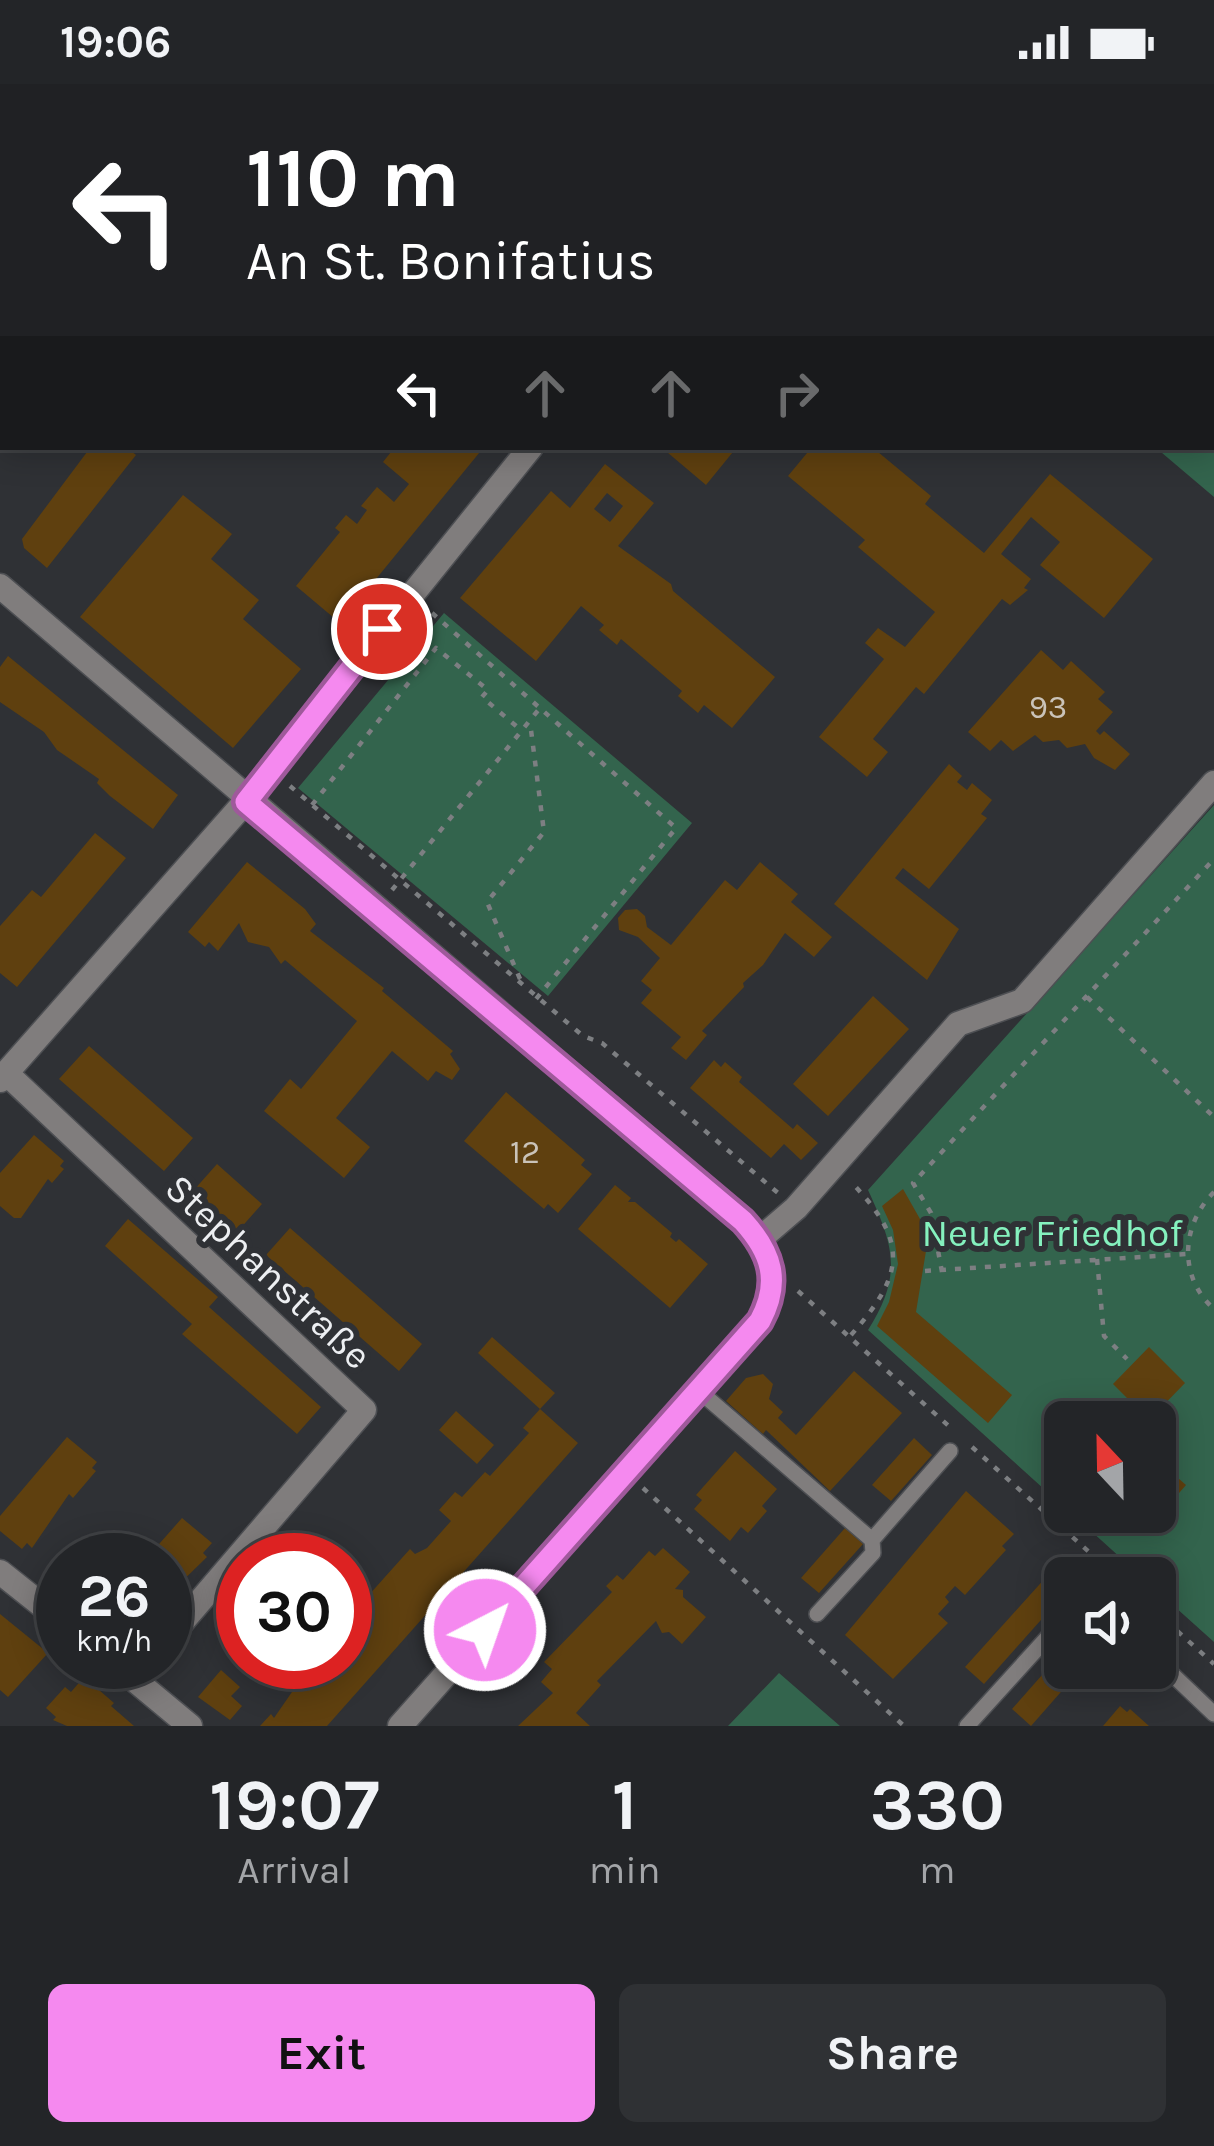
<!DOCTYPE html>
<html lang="en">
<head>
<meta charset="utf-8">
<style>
	body { margin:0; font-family:Karla,sans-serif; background:#2f3134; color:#f1f3f6; height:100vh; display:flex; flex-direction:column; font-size:45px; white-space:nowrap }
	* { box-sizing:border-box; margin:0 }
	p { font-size:39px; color:#a3a5a8 }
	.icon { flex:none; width:66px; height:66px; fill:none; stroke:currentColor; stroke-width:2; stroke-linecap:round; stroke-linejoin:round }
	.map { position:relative; height:1642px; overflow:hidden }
	.sheet { display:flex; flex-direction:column; background:#232528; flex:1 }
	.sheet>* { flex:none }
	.banner { position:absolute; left:0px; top:0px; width:1215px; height:366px; box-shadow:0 6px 30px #0003,0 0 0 3px #404245; background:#202124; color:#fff; overflow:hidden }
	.needle { width:78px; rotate:338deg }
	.fabs { position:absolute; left:1044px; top:1317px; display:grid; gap:24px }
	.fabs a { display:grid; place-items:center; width:132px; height:132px; border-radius:18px; background:#232528; box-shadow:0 6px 30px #0003,0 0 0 3px #404245; font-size:60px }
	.speed { position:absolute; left:36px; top:1449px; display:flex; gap:24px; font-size:60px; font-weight:700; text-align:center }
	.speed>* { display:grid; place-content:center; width:156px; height:156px; border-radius:50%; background:#232528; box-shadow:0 6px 30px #0003,0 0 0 3px #404245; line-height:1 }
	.speed small { font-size:30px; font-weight:400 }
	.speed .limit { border:18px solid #d22; background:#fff; color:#111 }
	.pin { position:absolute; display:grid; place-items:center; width:102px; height:102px; color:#fff; margin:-51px; border:6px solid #fff; border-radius:50%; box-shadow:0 3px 12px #0007 }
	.me { position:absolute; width:132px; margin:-66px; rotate:41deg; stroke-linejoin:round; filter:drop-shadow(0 0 9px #0008) }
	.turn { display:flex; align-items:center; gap:42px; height:252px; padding:0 48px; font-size:54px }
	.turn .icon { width:156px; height:156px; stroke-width:2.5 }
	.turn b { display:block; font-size:84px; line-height:102px }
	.lanes { display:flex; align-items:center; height:114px; padding:0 48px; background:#0003; justify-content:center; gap:60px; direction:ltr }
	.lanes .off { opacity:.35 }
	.eta { display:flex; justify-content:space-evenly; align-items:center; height:204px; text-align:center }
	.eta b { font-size:72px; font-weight:700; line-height:84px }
	.cta { display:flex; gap:24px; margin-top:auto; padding:24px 48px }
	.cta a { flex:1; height:138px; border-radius:18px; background:#f589ef; color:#111; font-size:48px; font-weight:700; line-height:138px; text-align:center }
	.cta a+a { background:#2f3134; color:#f1f3f6 }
	.status { display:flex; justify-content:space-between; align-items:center; height:84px; padding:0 60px; background:#232528; direction:ltr }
	.status svg { height:33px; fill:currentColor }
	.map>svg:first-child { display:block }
	.green { fill:#33644d }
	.building { fill:#5f400f; fill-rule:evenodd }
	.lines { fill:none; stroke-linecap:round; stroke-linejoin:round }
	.lane-casing { stroke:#4d4f53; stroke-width:18 }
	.street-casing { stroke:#4d4f53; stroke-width:27 }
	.primary-casing { stroke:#4d4f53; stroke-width:33 }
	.path { stroke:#7d7f82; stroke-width:4.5; stroke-dasharray:6 9; stroke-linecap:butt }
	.lane { stroke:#807d7d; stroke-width:15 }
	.street { stroke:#807d7d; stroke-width:24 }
	.primary { stroke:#cec8c8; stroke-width:30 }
	.route-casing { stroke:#9f599b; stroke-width:30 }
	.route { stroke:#f589ef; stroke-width:21 }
	.labels { text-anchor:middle; stroke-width:12; stroke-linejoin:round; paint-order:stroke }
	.number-label { font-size:33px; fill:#cac3b9 }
	.park-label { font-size:39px; fill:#85f1be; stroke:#2f3135 }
	.street-label { font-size:39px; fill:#edeff2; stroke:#2f3135 }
</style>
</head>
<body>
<div class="status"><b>19:06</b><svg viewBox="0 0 49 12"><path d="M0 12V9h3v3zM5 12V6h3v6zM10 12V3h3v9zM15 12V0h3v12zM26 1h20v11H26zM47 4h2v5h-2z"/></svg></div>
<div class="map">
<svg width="1214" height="1642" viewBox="0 0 1214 1642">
	<rect width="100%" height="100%" fill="#2f3135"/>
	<path class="green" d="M 1214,276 L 1214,413 L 1155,363 L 1212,363 Z
		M 444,529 L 692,739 L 548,912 L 298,704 Z
		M 1214,721 L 1214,1558 L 1155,1505 L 1155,1494 L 1143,1494 L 1070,1428 L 1155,1428 L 1155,1338 L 1065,1338 L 1065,1424 L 868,1246 C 903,1191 894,1162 868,1106 Z
		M 779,1589 L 840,1642 L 728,1642 Z"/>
	<path class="building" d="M 81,363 L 126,363 L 136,371 L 47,484 L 24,464 L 22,455 L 87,368 Z
		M 395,363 L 484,363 L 340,539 L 296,502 L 340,448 L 335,444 L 346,431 L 357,440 L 367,426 L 361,422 L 377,403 L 394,418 L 409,400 L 383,378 Z
		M 661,363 L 737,363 L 706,401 Z
		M 812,363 L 872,363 L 931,412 L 925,420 L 984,469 L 1050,390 L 1153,475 L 1104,534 L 1040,481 L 1060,458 L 1031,433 L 1001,470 L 1031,495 L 1024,504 L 1028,506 L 1010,521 L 1002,515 L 924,610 L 916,603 L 873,655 L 888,668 L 867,693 L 819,653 L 884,575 L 865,559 L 878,544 L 905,563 L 935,528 L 858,463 L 865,456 L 788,392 Z
		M 605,380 L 654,419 L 618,462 L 671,500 L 673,507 L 775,593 L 732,644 L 704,621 L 698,629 L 678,612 L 682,607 L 621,555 L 617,561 L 599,546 L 604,541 L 581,522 L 536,577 L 460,514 L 551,407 L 570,424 ZM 607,409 L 623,422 L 610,438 L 594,425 Z
		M 183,411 L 232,450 L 211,475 L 259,516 L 243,535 L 301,585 L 233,664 L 80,533 Z
		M 1041,566 L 1063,586 L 1071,577 L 1105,608 L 1098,615 L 1113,628 L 1096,647 L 1100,651 L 1104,647 L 1130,670 L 1115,686 L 1094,674 L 1085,660 L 1067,664 L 1059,656 L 1043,658 L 1035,651 L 1013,667 L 1001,656 L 990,667 L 968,648 Z
		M 8,572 L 178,711 L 153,745 L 110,712 L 97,699 L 99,695 L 57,666 L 44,648 L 0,618 L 0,583 Z
		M 949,680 L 962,692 L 957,698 L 967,706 L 972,699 L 992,716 L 981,730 L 987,734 L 929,805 L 903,784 L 895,794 L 959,845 L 927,896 L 834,820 Z
		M 95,749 L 126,774 L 17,903 L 0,889 L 0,842 L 32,806 L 41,813 Z
		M 247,778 L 305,825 L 316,840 L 310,847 L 384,904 L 382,907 L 453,967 L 450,970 L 460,985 L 452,996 L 436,987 L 428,997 L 392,967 L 336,1034 L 370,1063 L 344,1094 L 264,1027 L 290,995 L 301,1005 L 357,937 L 285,876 L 281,880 L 269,863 L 248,858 L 239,839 L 218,867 L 209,858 L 205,863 L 188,848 Z
		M 760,778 L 798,810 L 791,818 L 832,853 L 814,873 L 785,849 L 763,881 L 743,899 L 744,903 L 702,947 L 707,951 L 686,976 L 671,964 L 681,953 L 641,919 L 652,906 L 641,897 L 660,874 L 638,853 L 619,846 L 618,834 L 625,826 L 637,825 L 645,832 L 647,843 L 671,861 L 725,796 L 737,806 Z
		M 873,912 L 909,945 L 828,1032 L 793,1000 Z
		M 89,962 L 193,1054 L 164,1087 L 59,995 Z
		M 714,976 L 721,983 L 725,978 L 742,993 L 739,998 L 793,1045 L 797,1040 L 818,1059 L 801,1076 L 784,1060 L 771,1074 L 690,1004 Z
		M 506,1008 L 585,1076 L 581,1081 L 592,1090 L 558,1129 L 548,1120 L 544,1125 L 464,1057 Z
		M 34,1051 L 64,1077 L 60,1082 L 64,1085 L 52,1099 L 48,1095 L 21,1134 L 14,1134 L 0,1122 L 0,1089 Z
		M 217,1080 L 262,1120 L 238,1147 L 193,1107 Z
		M 615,1101 L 631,1114 L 628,1118 L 635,1118 L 672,1149 L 670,1153 L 676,1158 L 679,1155 L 708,1180 L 670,1224 L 578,1145 Z
		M 903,1105 L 920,1135 L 926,1167 L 916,1228 L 1012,1311 L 988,1339 L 877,1242 L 889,1218 L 898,1180 L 893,1146 L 882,1122 Z
		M 128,1135 L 218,1213 L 209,1223 L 321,1323 L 297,1350 L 182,1250 L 192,1240 L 105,1162 Z
		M 290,1144 L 422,1260 L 399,1287 L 266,1171 Z
		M 492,1253 L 555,1309 L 540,1325 L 578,1359 L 327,1642 L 260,1642 L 271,1630 L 274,1634 L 303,1592 L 307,1597 L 324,1578 L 345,1578 L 345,1555 L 360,1539 L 351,1531 L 410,1465 L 415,1470 L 427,1464 L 451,1437 L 439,1426 L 455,1408 L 462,1413 L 485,1388 L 490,1392 L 529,1349 L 523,1344 L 540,1325 L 478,1269 Z
		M 1149,1263 L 1185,1299 L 1149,1336 L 1113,1300 Z
		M 854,1287 L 902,1329 L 830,1407 L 766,1346 L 763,1350 L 726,1317 L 746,1294 L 763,1290 L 773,1300 L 769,1315 L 783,1328 L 778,1334 L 796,1351 Z
		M 1090,1316 L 1114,1338 L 1070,1338 Z
		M 456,1327 L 494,1361 L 477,1380 L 439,1346 Z
		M 67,1353 L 97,1378 L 92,1384 L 96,1387 L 73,1414 L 69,1410 L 32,1464 L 27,1459 L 22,1465 L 0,1447 L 0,1432 Z
		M 914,1354 L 932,1371 L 891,1417 L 872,1401 Z
		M 735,1367 L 777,1405 L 762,1422 L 767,1427 L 748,1449 L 741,1443 L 730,1457 L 694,1425 L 702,1416 L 696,1411 Z
		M 1155,1374 L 1186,1401 L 1146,1447 L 1124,1428 L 1155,1428 Z
		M 966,1407 L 1014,1450 L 1002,1462 L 1006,1466 L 965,1511 L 955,1502 L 945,1513 L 949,1518 L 938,1530 L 948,1539 L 893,1595 L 845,1551 Z
		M 182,1434 L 212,1459 L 203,1469 L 207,1473 L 165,1514 L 165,1476 L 145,1476 Z
		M 845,1444 L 863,1460 L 819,1509 L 801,1494 Z
		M 663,1464 L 690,1488 L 675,1505 L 683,1506 L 683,1513 L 706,1533 L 682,1560 L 669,1548 L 662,1549 L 656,1537 L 597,1597 L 601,1601 L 576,1629 L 590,1642 L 518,1642 L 553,1609 L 541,1598 L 552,1585 L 544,1578 L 612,1508 L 606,1502 L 617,1491 L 623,1496 L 649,1467 L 655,1472 Z
		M 1057,1481 L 1072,1494 L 1065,1494 L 1065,1509 L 984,1600 L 965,1583 Z
		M 0,1530 L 48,1569 L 8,1613 L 0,1606 Z
		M 1065,1565 L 1065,1584 L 1082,1584 L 1031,1642 L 1012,1625 Z
		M 221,1586 L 240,1603 L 231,1612 L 242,1622 L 230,1636 L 198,1613 Z
		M 84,1593 L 114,1619 L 111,1622 L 134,1642 L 67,1642 L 53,1636 L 56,1633 L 46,1624 L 65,1603 L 71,1608 Z
		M 1120,1622 L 1127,1628 L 1130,1625 L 1149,1642 L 1103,1642 Z"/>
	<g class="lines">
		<g class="lane-casing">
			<path id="lane" d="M 931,3 L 934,0
				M 698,1306 L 872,1456 L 873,1469 L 817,1530
				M 872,1456 L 950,1367
				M 1155,1574 L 1214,1630
				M 967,1642 L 1065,1534"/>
		</g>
		<g class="street-casing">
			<path id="street" d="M 1029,0 L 1033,3
				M 829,3 L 832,0
				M 1212,123 L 1214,121
				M 1212,163 L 1214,165
				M 0,502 L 743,1137 C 772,1169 781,1198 760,1237 L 400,1642
				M 6,989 L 364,1326 L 165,1558
				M 0,996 L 246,717 L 531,363
				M 760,1155 L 796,1124 L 958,940 L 1022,917 L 1214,699
				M 0,1488 L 63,1538
				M 113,1578 L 190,1642"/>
		</g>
		<g class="primary-casing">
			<path id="primary" d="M 265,3 L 267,0
				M 0,345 L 3,341"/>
		</g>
		<path class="path" d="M 432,529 L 676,744 L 536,915
			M 290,702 L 583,952 L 602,959 L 778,1109
			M 312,721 L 436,564 L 488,606 L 482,613 L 522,647
			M 392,806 L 540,624
			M 520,895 L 487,818 L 544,748 L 530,638
			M 1087,913 L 1214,1033
			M 1214,1108 C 1181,1141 1178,1193 1214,1225
			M 1097,1175 L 1104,1252 L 1127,1275
			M 925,1187 L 1187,1170
			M 942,1188 L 931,1129 L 913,1099 L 1214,775
			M 798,1207 L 951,1344
			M 851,1251 C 906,1189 908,1157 851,1098
			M 972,1363 L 1118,1494
			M 643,1404 L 904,1642
			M 1155,1527 L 1214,1580"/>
		<use href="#lane" class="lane"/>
		<use href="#street" class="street"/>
		<use href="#primary" class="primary"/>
	</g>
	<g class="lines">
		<g class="route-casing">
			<path id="route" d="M 382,545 L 246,718 L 743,1137 C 772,1169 781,1198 760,1237 L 485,1546"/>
		</g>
		<use href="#route" class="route"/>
	</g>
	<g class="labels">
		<g class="number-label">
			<text x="1048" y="634">93</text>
			<text x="525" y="1079">12</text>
		</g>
		<g class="park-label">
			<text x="1052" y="1162">Neuer Friedhof</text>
		</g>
		<g class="street-label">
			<text transform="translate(269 1187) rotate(43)" y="14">Stephanstraße</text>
		</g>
	</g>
</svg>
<div class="fabs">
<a><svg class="needle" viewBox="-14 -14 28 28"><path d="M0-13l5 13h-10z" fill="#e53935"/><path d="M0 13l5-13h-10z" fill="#a3a5a8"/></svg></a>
<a><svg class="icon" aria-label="sound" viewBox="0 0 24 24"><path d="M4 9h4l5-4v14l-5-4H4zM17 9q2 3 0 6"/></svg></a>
</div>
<div class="speed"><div>26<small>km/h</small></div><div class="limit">30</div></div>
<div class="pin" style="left:382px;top:545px;background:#d93025"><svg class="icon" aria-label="arrive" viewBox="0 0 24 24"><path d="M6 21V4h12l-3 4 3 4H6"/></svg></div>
<svg class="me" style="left:485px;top:1546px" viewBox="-20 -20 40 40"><circle r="17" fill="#f589ef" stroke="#fff" stroke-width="3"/><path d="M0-11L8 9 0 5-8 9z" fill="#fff"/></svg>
<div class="banner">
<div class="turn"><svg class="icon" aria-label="left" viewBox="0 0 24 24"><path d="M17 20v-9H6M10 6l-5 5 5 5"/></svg><div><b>110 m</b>An St. Bonifatius</div></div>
<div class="lanes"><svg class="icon" aria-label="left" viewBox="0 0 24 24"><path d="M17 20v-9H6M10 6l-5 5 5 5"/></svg><svg class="icon off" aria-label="ahead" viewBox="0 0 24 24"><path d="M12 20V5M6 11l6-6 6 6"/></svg><svg class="icon off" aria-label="ahead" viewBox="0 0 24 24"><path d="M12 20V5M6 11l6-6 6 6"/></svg><svg class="icon off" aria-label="right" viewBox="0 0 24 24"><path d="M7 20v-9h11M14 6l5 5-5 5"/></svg></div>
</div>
</div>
<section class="sheet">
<div class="eta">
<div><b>19:07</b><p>Arrival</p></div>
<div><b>1</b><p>min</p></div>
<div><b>330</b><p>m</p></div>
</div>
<div class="cta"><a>Exit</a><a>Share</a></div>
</section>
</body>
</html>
